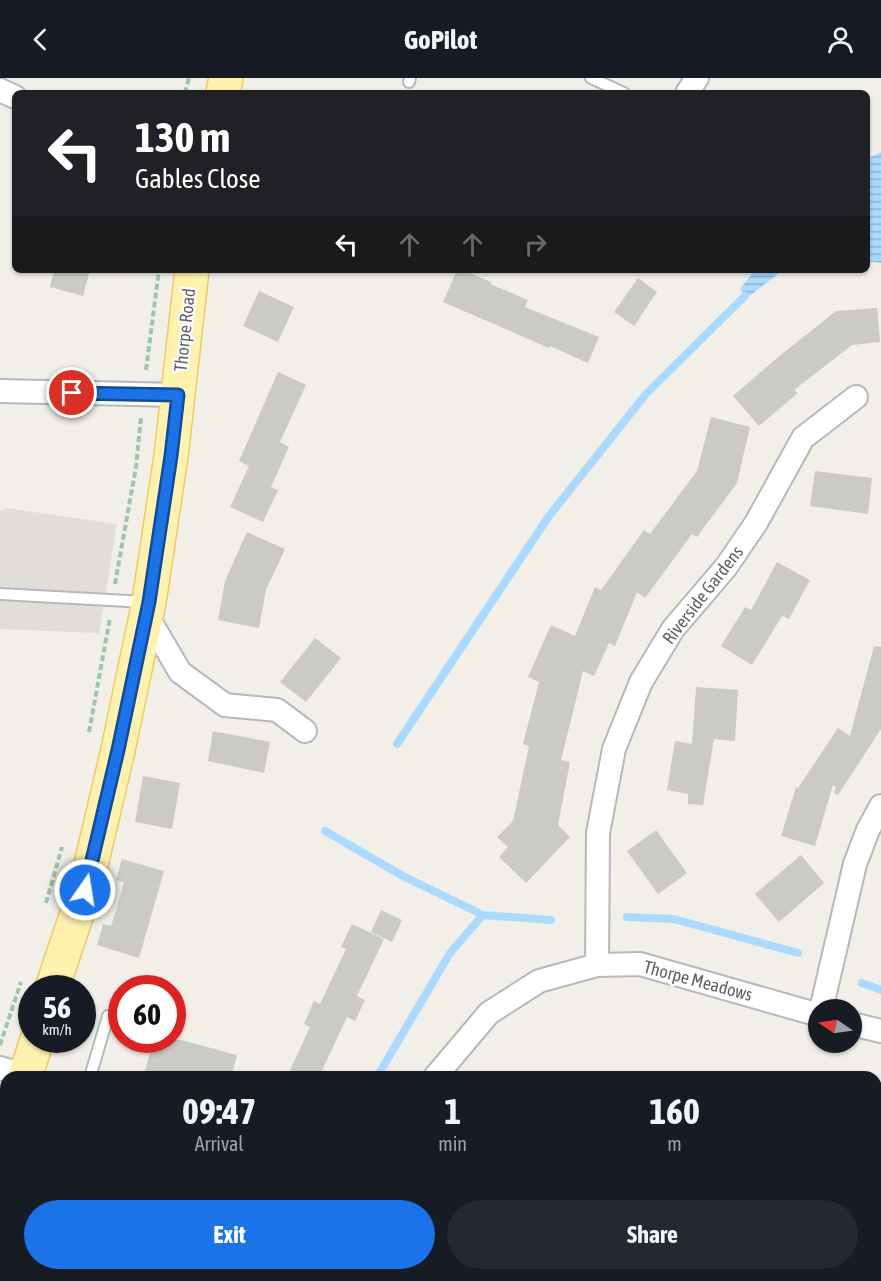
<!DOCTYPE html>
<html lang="en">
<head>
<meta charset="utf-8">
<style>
	body { margin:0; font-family:"Asap Condensed",sans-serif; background:#242831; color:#f1f3f6; height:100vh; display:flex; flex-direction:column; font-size:22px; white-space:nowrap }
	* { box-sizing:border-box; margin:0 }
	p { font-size:20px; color:#9ea1a6 }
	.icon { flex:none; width:33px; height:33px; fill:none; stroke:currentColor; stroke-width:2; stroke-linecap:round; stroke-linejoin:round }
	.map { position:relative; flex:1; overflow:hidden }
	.panel { position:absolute; left:0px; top:993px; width:882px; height:210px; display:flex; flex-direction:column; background:#171b24; border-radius:18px 18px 0 0; box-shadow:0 2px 4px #0004 }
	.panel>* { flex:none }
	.hud { position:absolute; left:12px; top:12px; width:858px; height:183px; border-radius:9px; box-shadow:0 2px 4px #0004; background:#202124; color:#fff; overflow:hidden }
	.needle { width:39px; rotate:283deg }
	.controls { position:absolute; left:808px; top:921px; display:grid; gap:12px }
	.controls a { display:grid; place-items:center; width:54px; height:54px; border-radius:50%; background:#171b24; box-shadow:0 2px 4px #0004; font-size:30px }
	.speed { position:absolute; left:18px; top:897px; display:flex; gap:12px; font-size:30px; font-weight:700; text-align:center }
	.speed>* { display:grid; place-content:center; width:78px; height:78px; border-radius:50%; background:#171b24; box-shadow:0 2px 4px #0004; line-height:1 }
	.speed small { font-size:15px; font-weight:400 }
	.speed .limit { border:9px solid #d22; background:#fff; color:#111 }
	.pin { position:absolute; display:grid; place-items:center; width:51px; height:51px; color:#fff; margin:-26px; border:3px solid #fff; border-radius:50%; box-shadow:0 2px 6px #0007 }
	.me { position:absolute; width:66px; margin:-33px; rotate:13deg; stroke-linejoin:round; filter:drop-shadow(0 0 4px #0008) }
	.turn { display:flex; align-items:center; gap:21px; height:126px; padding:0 24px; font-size:27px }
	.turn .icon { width:78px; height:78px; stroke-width:2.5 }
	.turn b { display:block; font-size:42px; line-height:51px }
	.lanes { display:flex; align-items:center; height:57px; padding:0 24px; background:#0003; justify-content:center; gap:30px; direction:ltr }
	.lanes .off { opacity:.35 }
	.eta { display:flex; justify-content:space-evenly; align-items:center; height:102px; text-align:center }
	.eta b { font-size:36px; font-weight:700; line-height:42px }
	.button { display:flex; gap:12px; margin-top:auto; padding:12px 24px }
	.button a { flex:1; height:69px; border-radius:36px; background:#1a73e8; color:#fff; font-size:24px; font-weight:700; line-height:69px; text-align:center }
	.button a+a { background:#242831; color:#f1f3f6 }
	header { display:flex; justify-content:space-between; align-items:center; height:78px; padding:0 24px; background:#171b24; font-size:27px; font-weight:700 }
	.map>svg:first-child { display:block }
	.education { fill:#e1ded6 }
	.water { fill:url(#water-rules) }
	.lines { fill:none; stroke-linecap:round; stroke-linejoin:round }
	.stream { stroke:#aadaff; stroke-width:8 }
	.building { fill:#cccac5 }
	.service-casing { stroke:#b5b8bc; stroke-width:14 }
	.minor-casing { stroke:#b5b8bc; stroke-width:26 }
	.primary-casing { stroke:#f2c960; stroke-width:36 }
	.path { stroke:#9cc7a9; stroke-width:4; stroke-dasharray:6 3; stroke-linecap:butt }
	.service { stroke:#fff; stroke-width:10 }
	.minor { stroke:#fff; stroke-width:22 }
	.primary { stroke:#fff2af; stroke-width:33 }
	.route-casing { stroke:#114b97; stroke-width:15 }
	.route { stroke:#1a73e8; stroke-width:10 }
	.labels { text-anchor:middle; stroke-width:4.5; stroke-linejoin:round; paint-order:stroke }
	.street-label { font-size:18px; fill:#5f6368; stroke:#fff }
</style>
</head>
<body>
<header><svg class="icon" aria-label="back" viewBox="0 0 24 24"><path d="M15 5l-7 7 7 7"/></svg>GoPilot<svg class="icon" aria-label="person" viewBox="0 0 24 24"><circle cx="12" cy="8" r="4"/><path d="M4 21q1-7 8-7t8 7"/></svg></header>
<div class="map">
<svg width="881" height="1203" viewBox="0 0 881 1203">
	<defs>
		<pattern id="water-rules" width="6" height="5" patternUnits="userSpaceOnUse" patternTransform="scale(1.5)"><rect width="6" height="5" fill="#aadaff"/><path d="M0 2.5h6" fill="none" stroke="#8eb4d2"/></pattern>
	</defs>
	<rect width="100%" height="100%" fill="#f1efe8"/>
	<path class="education" d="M 6,430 L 117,446 L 99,555 L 0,551 L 0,433 Z"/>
	<path class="water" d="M 881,74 L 881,185 L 867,183 L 867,81 Z
		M 755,192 L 783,192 L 747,220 L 740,211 Z
		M 542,1197 L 702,1197 L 701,1203 L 540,1203 Z"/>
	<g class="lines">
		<path class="stream" d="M 397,666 L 549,438 L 646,316 L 745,218
			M 325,753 L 403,798 L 483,837
			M 627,839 L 674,841 L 798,875
			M 862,905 L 881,912
			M 377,999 L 450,875 L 483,837 L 551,842
			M 305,1203 L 306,1197"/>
	</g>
	<path class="building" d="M 54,192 L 90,192 L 83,218 L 50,209 Z
		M 457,192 L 463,192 L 491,204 L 490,206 L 528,222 L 525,229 L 599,259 L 588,285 L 550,268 L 549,270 L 443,224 Z
		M 638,200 L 657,214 L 634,248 L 614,234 Z
		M 259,213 L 294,229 L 278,264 L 243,248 Z
		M 877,230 L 880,264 L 852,267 L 794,312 L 798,315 L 759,348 L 733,318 L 777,280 L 836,233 Z
		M 278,294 L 306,307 L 280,364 L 289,369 L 271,409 L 278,412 L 263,444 L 230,429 L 249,388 L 239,383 Z
		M 711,339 L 750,349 L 737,405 L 697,459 L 692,456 L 645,520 L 637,514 L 615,568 L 609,565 L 594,598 L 583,593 L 561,682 L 570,684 L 558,747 L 570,759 L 526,805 L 499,779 L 508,769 L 497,759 L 513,743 L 529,668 L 523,666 L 539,604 L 528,599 L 551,547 L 575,558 L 595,509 L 601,512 L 644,452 L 650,456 L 697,393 Z
		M 815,393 L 872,400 L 868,436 L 810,428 Z
		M 247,454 L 285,471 L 266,512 L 259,550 L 218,542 L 225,503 Z
		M 777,484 L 810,502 L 789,541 L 782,538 L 752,587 L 721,568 L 745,529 L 751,532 Z
		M 315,560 L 341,580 L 306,624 L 280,604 Z
		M 874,568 L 881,569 L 881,651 L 838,717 L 834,715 L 836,709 L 833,707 L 815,768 L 781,758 L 796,709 L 798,710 L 838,650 L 850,658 Z
		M 696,609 L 738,612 L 735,663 L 714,661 L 703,727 L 688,726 L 688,716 L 667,712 L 675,663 L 692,666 Z
		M 213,653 L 270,664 L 264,695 L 208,683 Z
		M 143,698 L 180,705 L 172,751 L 135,744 Z
		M 656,752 L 687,795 L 658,816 L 627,773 Z
		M 801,777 L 824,805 L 779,844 L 755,816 Z
		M 122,781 L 164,793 L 139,880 L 97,867 L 103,846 L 111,848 L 118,826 L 124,804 L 116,802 Z
		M 381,832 L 402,842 L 392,864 L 371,854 Z
		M 352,846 L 384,861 L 357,918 L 365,922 L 355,943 L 347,939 L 319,999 L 287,999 L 310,949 L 304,946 L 314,923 L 320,926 L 346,871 L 341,869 Z
		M 154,962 L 181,962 L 237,977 L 231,999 L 143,999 Z"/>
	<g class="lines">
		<g class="service-casing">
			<path id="service" d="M 591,0 L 624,15
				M 409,4 L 410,0
				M 0,516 L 146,524
				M 90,999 L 108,938"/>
		</g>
		<g class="minor-casing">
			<path id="minor" d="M 0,12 L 15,19
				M 687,15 L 697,0
				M 0,313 L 178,317
				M 146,536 L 180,594 L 225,627 L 277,632 L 305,653
				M 597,887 L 598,755 L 614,671 L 641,604 L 673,551 L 726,489 L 756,445 L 803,360 L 856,319
				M 821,932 L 855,786 L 868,752 L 881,728
				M 852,946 L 881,953
				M 0,990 L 26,998
				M 435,999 L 489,935 L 539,903 L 597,887 L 640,886 L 819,937
				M 352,1203 L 354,1197"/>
		</g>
		<g class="primary-casing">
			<path id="primary" d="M 223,15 L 226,0
				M 52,910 L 85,812 L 118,672 L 149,524 L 171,378 L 192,192
				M 25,999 L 37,962
				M 0,1094 L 6,1071"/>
		</g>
		<path class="path" d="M 185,15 L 189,0
			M 146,292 L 159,192
			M 115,506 L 136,389 L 141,339
			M 89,654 L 110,540
			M 46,825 L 62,769
			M 0,967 L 21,904
			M 0,1140 L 5,1123
			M 555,1203 L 556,1197"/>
		<use href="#service" class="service"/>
		<use href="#minor" class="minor"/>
		<use href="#primary" class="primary"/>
	</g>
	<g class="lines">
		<g class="route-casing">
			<path id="route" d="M 72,315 L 178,317 L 171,378 L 149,524 L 118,672 L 85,812"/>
		</g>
		<use href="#route" class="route"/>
	</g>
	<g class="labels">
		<g class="street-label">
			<text transform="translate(185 252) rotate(-84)" y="6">Thorpe Road</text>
			<text transform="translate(703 517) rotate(-52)" y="6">Riverside Gardens</text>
			<text transform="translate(698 903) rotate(15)" y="6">Thorpe Meadows</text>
		</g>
	</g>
</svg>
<div class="controls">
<a><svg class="needle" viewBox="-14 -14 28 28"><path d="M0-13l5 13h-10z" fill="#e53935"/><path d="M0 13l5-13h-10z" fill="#9ea1a6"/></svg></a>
</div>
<div class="speed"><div>56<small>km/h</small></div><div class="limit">60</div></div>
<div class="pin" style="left:72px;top:315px;background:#d93025"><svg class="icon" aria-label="arrive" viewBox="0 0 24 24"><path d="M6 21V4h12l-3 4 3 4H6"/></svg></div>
<svg class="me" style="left:85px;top:812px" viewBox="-20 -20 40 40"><circle r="17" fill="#1a73e8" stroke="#fff" stroke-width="3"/><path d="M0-11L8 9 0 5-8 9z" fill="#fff"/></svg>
<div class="hud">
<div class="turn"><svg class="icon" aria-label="left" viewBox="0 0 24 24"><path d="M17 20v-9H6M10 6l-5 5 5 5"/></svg><div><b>130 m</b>Gables Close</div></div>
<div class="lanes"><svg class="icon" aria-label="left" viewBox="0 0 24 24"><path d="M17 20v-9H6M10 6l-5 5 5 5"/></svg><svg class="icon off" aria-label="ahead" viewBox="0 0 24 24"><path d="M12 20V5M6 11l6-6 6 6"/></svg><svg class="icon off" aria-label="ahead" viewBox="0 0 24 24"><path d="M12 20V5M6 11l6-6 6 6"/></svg><svg class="icon off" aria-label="right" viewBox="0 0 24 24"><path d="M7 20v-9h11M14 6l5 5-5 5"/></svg></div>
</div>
<section class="panel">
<div class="eta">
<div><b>09:47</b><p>Arrival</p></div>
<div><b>1</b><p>min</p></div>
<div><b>160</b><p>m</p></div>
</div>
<div class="button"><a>Exit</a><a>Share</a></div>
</section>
</div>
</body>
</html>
